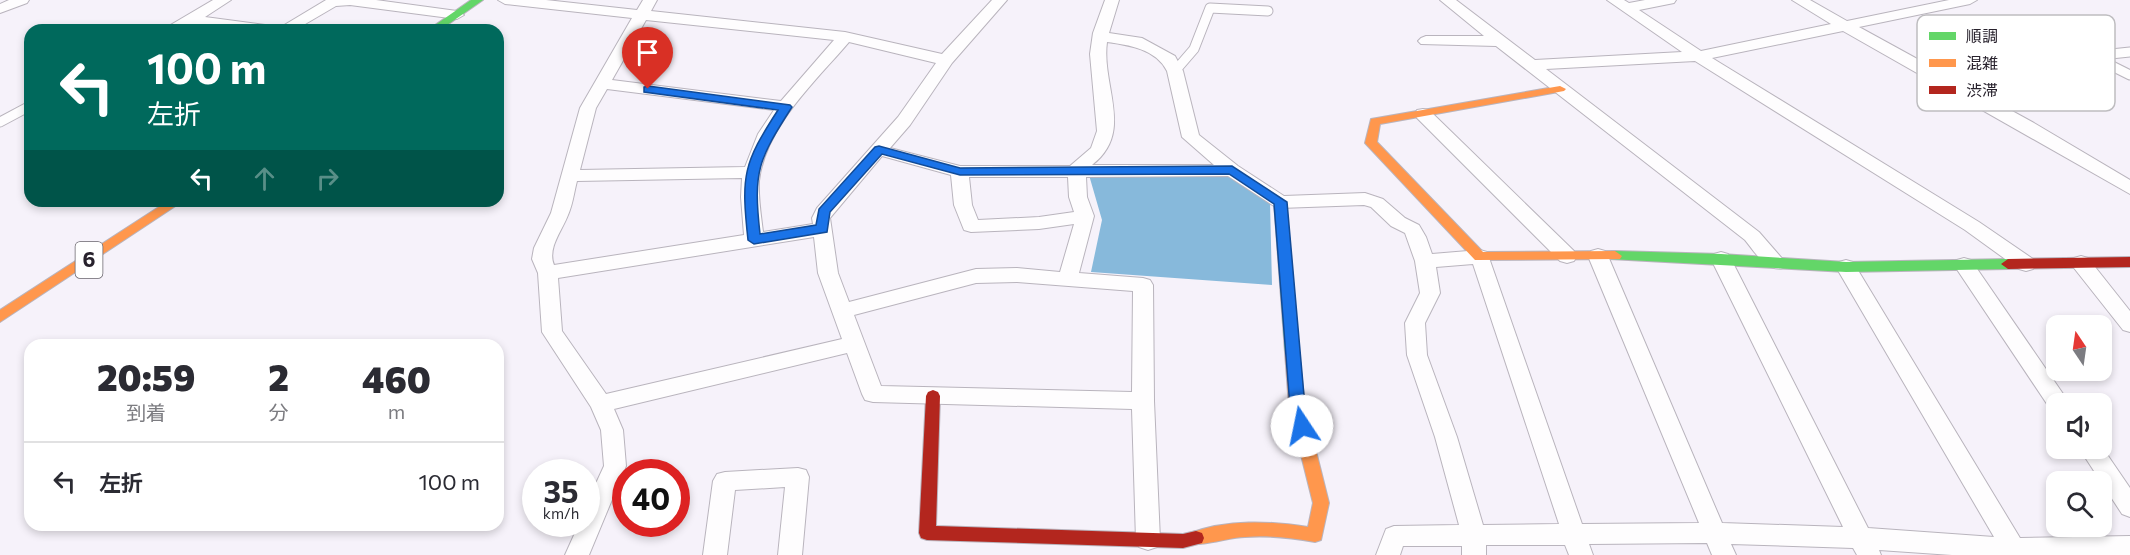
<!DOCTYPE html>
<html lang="ja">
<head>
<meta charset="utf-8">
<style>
	body { margin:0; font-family:Commissioner,"Noto Sans JP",sans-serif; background:#f2f2f3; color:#2b2b33; height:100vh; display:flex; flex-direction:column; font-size:22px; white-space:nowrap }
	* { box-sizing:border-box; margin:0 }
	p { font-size:20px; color:#7c7c81 }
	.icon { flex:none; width:33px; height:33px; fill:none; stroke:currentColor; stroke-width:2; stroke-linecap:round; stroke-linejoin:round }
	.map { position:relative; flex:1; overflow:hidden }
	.side { position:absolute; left:24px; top:339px; width:480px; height:192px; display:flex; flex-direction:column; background:#fff; border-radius:18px; box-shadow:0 3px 9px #0003 }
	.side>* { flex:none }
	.top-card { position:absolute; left:24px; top:24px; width:480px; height:183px; border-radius:18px; box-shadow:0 3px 9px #0003; background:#00695c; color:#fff; overflow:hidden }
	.needle { width:39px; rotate:347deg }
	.tools { position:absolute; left:2046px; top:315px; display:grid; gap:12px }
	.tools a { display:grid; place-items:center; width:66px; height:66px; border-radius:12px; background:#fff; box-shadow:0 3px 9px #0003; font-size:30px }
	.speed { position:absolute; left:522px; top:459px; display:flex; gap:12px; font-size:30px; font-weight:700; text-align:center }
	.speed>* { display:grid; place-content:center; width:78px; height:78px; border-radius:50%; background:#fff; box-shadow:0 3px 9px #0003; line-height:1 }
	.speed small { font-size:15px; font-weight:400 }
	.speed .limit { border:9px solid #d22; background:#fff; color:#111 }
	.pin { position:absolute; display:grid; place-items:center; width:51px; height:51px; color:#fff; margin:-62px -26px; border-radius:50% 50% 50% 0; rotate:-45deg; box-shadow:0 0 6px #0007 }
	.pin .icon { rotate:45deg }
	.me { position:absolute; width:66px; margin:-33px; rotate:349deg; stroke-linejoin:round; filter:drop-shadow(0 0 4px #0008) }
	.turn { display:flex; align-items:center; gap:21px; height:126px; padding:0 24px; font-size:27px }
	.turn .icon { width:78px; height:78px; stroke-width:2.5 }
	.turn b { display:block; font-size:42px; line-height:51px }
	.lanes { display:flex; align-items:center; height:57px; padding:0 24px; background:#0003; justify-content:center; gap:30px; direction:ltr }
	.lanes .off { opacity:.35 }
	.eta { display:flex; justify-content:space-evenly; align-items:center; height:102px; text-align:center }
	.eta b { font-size:36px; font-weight:800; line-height:42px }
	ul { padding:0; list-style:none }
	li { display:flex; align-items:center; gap:18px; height:78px; padding:0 24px; border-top:2px solid #e1e1e2 }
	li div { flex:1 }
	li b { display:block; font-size:22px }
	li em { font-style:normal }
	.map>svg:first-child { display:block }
	.water { fill:#87b9db }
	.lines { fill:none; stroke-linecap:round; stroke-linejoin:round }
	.lane-casing { stroke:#b9b4bd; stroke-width:11 }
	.street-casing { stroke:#b9b4bd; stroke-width:2 }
	.fast-casing { stroke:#b9b4bd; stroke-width:2 }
	.slow-casing { stroke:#b9b4bd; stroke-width:2 }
	.jam-casing { stroke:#b9b4bd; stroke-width:2 }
	.lane { stroke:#fefdfe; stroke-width:9 }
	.street { fill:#fefdfe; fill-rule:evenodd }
	.fast { fill:#63d668; fill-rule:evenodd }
	.slow { fill:#ff974d; fill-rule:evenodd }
	.jam { fill:#b3261e; fill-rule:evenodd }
	.route { fill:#1a73e8; stroke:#114b97; stroke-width:1.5 }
	.labels { text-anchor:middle; stroke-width:6; stroke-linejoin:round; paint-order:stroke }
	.shield { fill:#fff; stroke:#68646c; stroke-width:1.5 }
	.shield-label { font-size:21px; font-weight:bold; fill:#28222d }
	.key { fill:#fff; stroke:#bebdc0; stroke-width:1.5 }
	.key-label { font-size:16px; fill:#28222d }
</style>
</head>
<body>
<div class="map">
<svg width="2130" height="555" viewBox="0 0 2130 555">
	<rect width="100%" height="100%" fill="#f6f2fa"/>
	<path class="water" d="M 1089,175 L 1229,176 L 1270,203 L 1272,285 L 1091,272 L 1102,220 Z"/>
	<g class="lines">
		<g class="lane-casing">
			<path id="lane" d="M 2130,52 L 2092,56 L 2130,75
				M 1175,71 L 1194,49 L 1210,8 L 1268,11
				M 0,122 L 30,106"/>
		</g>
		<g class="street-casing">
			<path id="street" d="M 9,0 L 29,0 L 27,3 L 0,13 L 0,4 Z
				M 213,0 L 231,0 L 205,17 L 265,25 L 273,30 L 234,30 L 192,24 L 181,30 L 162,30 Z
				M 326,0 L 376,0 L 457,11 L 464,15 L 457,19 L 350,5 L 336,6 L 295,30 L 276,30 Z
				M 498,0 L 546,0 L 637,10 L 643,0 L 657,0 L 651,11 L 845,32 L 942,54 L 992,0 L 1007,0 L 952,63 L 910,125 L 890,148 L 960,166 L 1070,166 L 1091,148 L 1097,131 L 1090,54 L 1093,33 L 1105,0 L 1119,0 L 1109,33 L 1142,38 L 1175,56 L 1183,71 L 1199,135 L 1238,166 L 1284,196 L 1365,193 L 1383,199 L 1405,218 L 1419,225 L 1426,237 L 1432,254 L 1480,250 L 1487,252 L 1582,524 L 1699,523 L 1588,256 L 1591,251 L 1598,249 L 1605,251 L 1608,256 L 1722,523 L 1843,527 L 1711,259 L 1714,254 L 1721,252 L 1728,254 L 1731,259 L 1868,528 L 1994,537 L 1836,267 L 1839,262 L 1846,260 L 1853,262 L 2020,538 L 2130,536 L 2130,555 L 1952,555 L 1879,550 L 1881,555 L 1857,555 L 1853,548 L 1731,544 L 1736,555 L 1712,555 L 1707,543 L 1589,544 L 1593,555 L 1569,555 L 1565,545 L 1486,545 L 1486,555 L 1462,555 L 1462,546 L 1403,546 L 1400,555 L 1376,555 L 1386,529 L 1394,526 L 1459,525 L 1435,437 L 1407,355 L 1405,323 L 1420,293 L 1415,261 L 1405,233 L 1391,226 L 1371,207 L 1364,205 L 1280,208 L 1274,206 L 1228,176 L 1086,177 L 1087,197 L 1094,216 L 1079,273 L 1143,278 L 1150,280 L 1153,285 L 1154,401 L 1160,540 L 1157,547 L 1148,550 L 1139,547 L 1136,540 L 1132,409 L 873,402 L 865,400 L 862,394 L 847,353 L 614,409 L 623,430 L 626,466 L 589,555 L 565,555 L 579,524 L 586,524 L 586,505 L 604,466 L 601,430 L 591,407 L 542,332 L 538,273 L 532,259 L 534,248 L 551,213 L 580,108 L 632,18 L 505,4 ZM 646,20 L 834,40 L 781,101 L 612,80 ZM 849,42 L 936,63 L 898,117 L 817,208 L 812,218 L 813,224 L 763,232 C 761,215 758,198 759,181 C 765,127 815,82 849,42 ZM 1107,42 C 1129,45 1156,49 1167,71 L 1182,137 L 1214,165 L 1092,165 C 1135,132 1101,86 1107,42 ZM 607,89 L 774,110 L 758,134 L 745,167 L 580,170 L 596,108 ZM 882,156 L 951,175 L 954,205 L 964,230 L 971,232 L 1039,229 L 1074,224 L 1060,272 L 1017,268 L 976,269 L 849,302 L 838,273 L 830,218 ZM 969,177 L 1068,177 L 1069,197 L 1074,212 L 1039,217 L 978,220 L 972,205 ZM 742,178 L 741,197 L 744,235 L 554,265 C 547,248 562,231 568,215 C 573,204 574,192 577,181 ZM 814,237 L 818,273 L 842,339 L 606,394 L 562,331 L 558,278 ZM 1473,264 L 1559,524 L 1483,525 L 1457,437 L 1427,355 L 1425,323 L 1440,293 L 1436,267 ZM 1017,282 L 1133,291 L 1132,392 L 881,386 L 854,315 L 976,283 Z
				M 1440,0 L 1456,0 L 1535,60 L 1682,52 L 1607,0 L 1624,0 L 1629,3 L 1645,0 L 1676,0 L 1674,3 L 1639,10 L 1701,51 L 1831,24 L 1792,0 L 1810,0 L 1847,21 L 1949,0 L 1977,0 L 1970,4 L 1859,27 L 2034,123 L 2130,180 L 2130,194 L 1843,31 L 1712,58 L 1979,222 L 2033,259 L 2036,264 L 2033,269 L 2026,271 L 2019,269 L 1965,230 L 1695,61 L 1546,69 L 1759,232 L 1786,263 L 1783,268 C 1766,272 1755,252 1745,240 L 1496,46 L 1421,44 L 1418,41 L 1421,38 L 1426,36 L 1484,36 Z
				M 1423,109 L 1429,110 L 1574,251 L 1577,256 L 1574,261 L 1567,263 L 1560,261 L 1417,118 L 1415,114 L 1417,110 Z
				M 2081,256 L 2088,258 L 2130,311 L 2130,332 L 2123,330 L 2074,268 L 2071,263 L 2074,258 Z
				M 1964,258 L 1971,260 L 2070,404 L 2056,404 L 2056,412 L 2051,410 L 1954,265 L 1957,260 Z
				M 2102,447 L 2130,488 L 2130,517 L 2122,514 L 2079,448 Z
				M 798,468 L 806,470 L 809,477 L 802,555 L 778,555 L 785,487 L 735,490 L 727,555 L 703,555 L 713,481 L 717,474 L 725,472 Z"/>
		</g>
		<g class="fast-casing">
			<path id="fast" d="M 471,0 L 483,0 L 440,30 L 428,30 Z
				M 1280,198 L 1286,202 L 1299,352 L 1297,356 L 1287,356 L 1285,352 L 1274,202 Z
				M 1615,251 L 1721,254 L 1846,262 L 2008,259 L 2015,264 L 2008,269 L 1846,272 L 1610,259 L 1608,256 Z"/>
		</g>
		<g class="slow-casing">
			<path id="slow" d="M 1560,86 L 1566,89 L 1564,91 L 1380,124 L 1377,142 L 1483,252 L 1615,251 L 1622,256 L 1620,259 L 1475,260 L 1365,143 L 1371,119 Z
				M 168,201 L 183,201 L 0,322 L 0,310 Z
				M 1292,347 L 1297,348 L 1299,352 L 1305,407 L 1329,503 L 1321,540 L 1315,542 C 1292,538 1269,535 1245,537 C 1230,537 1202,547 1190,543 L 1188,538 L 1190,533 C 1228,519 1269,521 1308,527 L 1313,503 L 1289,407 L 1285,352 L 1287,348 Z"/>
		</g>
		<g class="jam-casing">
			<path id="jam" d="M 2130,257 L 2130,267 L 2008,269 L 2001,264 L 2008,259 Z
				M 933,390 L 938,392 L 940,396 L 936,526 L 1183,534 L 1196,531 L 1202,533 L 1204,538 L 1202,543 L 1183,548 L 927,540 L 921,538 L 919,533 L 926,396 L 928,392 Z"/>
		</g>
		<use href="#lane" class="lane"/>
		<use href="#street" class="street"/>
		<use href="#fast" class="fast"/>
		<use href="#slow" class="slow"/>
		<use href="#jam" class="jam"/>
	</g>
	<path class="route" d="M 648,86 L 790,105 L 792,107 C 758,160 753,171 760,234 L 816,225 L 819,209 L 875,147 L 879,146 L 960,168 L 1232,166 L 1287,202 L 1305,407 L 1310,426 L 1307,430 L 1297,430 L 1290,407 L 1274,204 L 1229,174 L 960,175 L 882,154 L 830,212 L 827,232 L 754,244 L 748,240 C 741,175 743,164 778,110 L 644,92 L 644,87 Z"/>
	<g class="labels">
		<rect class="shield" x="75.5" y="242" width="27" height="36" rx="4.5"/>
		<g class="shield-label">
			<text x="89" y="267">6</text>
		</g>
	</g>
	<rect x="1917" y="15" width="198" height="96" rx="9" class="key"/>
	<rect x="1929" y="32" width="27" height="8" fill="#63d668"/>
	<rect x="1929" y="59" width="27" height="8" fill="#ff974d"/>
	<rect x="1929" y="86" width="27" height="8" fill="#b3261e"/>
	<g class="key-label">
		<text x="1966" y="42">順調</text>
		<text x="1966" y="69">混雑</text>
		<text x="1966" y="96">渋滞</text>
	</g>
</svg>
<div class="tools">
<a><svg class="needle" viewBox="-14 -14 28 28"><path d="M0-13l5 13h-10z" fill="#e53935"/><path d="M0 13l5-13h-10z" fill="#7c7c81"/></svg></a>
<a><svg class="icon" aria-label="sound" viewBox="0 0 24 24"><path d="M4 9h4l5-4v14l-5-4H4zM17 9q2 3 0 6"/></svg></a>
<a><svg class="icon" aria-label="search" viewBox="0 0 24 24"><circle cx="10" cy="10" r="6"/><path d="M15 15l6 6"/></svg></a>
</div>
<div class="speed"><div>35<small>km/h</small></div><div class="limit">40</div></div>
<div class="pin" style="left:648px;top:89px;background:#d93025"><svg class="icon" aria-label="arrive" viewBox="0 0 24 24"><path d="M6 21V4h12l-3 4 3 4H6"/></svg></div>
<svg class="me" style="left:1302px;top:426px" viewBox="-20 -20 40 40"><circle r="19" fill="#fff"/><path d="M0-13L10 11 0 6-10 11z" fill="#1a73e8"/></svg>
<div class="top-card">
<div class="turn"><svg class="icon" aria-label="left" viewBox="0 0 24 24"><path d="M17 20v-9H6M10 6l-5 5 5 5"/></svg><div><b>100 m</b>左折</div></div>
<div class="lanes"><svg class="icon" aria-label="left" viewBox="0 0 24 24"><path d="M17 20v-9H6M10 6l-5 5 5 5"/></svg><svg class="icon off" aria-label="ahead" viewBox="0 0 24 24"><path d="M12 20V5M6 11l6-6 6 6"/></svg><svg class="icon off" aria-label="right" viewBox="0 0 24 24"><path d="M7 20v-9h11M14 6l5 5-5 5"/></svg></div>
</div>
<section class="side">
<div class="eta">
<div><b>20:59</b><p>到着</p></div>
<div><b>2</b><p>分</p></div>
<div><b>460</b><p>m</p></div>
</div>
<ul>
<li><svg class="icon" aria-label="left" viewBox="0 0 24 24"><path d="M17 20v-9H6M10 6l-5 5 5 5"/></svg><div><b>左折</b></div><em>100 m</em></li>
</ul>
</section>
</div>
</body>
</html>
